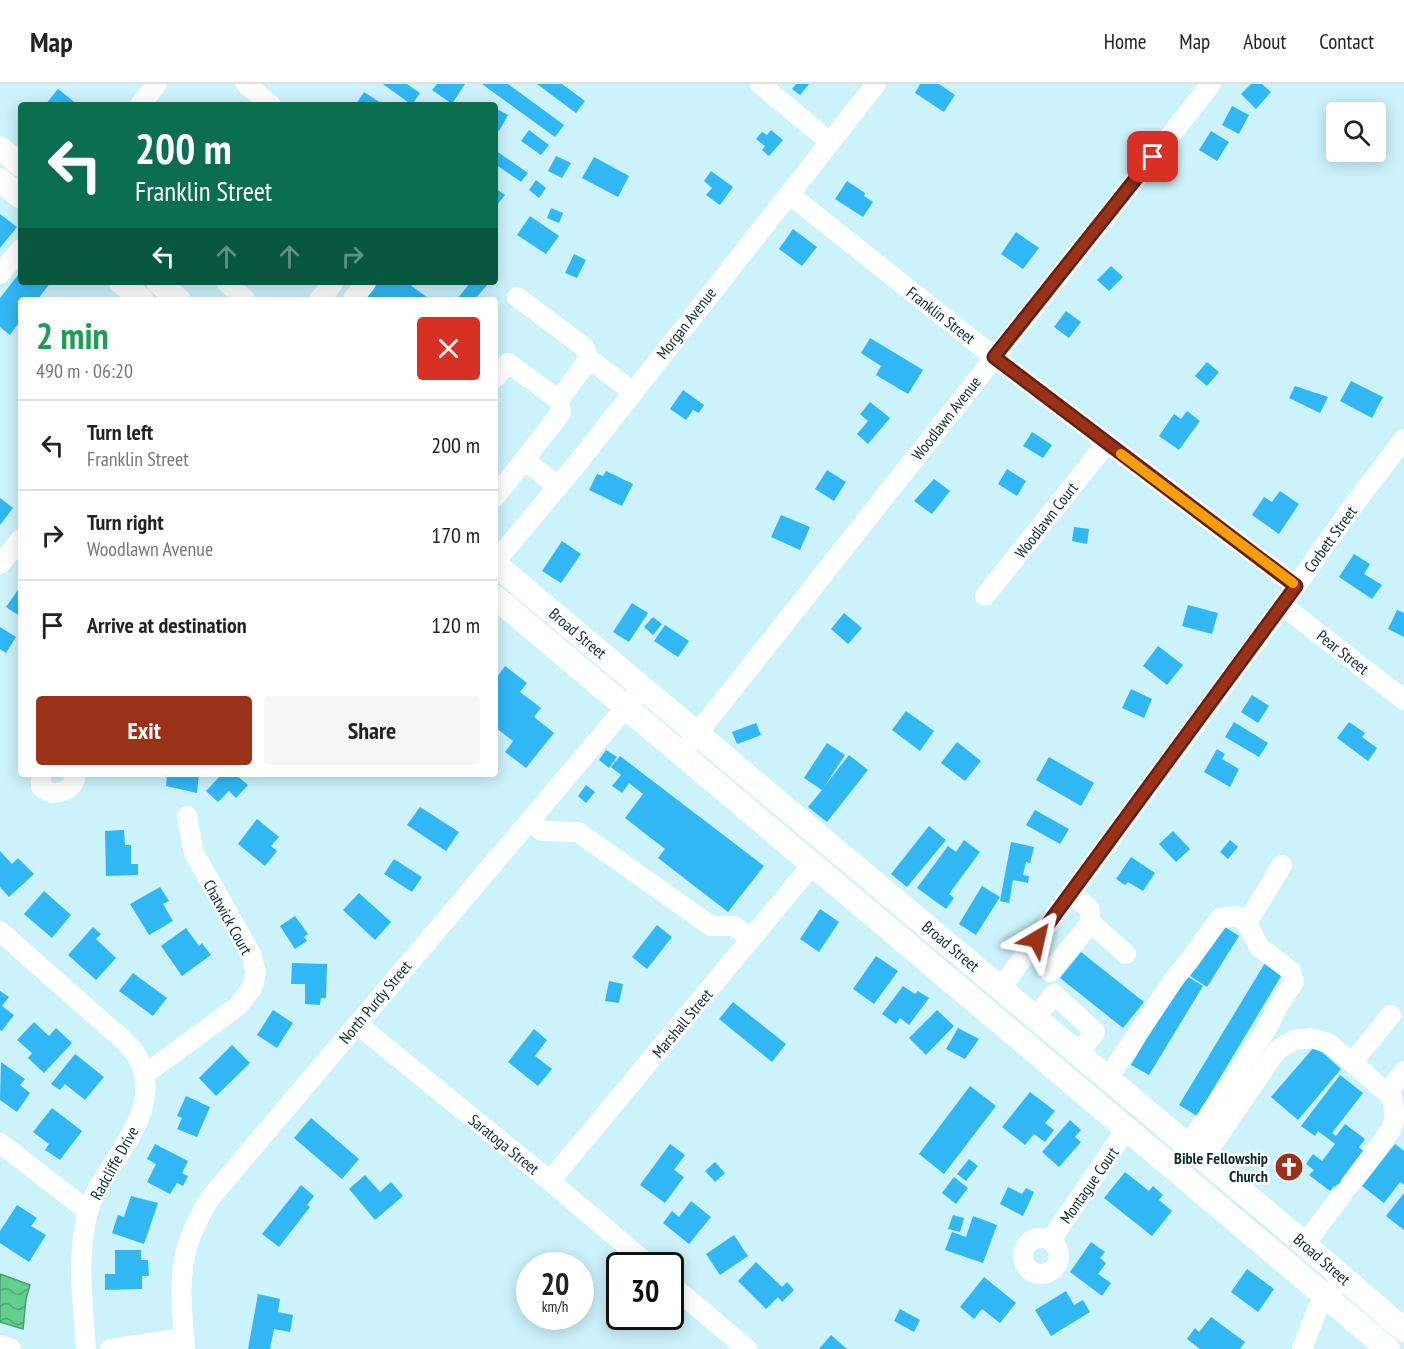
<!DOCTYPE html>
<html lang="en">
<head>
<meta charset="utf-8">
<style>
	body { margin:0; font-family:"PT Sans Narrow",sans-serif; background:#f6f6f6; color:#222; height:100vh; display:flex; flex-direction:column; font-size:22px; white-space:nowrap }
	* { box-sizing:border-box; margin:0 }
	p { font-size:20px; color:#767676 }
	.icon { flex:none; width:33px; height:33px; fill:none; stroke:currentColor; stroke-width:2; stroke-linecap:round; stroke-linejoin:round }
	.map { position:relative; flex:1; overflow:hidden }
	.panel { position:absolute; left:18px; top:213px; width:480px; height:480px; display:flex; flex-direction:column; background:#fff; border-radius:6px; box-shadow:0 3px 15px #0003 }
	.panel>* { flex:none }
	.top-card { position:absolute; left:18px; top:18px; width:480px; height:183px; border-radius:6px; box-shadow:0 3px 15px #0003; background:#0b6e4f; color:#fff; overflow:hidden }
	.fabs { position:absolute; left:1326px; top:18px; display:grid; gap:12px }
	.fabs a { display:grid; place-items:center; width:60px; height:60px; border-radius:6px; background:#fff; box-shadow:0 3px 15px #0003; font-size:30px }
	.speed { position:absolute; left:516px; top:1168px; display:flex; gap:12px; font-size:30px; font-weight:700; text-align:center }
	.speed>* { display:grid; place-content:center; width:78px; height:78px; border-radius:50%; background:#fff; box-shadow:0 3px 15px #0003; line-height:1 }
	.speed small { font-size:15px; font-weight:400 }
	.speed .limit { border:3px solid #111; border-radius:9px; background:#fff; color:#111 }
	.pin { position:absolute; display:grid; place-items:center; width:51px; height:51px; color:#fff; margin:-26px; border-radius:12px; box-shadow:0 3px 9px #0006 }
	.me { position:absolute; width:66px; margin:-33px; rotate:36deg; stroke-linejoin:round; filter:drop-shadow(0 0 4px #0008) }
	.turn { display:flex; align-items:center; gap:21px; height:126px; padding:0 18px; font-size:27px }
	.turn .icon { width:78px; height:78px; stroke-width:2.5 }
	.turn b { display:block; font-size:42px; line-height:51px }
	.lanes { display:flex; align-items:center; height:57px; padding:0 18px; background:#0003; justify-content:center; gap:30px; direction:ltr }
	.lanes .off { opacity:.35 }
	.round { display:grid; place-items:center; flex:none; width:63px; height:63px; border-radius:6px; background:#f6f6f6 }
	.overview { display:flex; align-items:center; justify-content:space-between; height:102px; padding:0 18px }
	h1 { font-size:36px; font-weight:700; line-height:45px; color:#1e9e55 }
	.primary-button { display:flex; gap:12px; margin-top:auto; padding:12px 18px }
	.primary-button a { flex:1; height:69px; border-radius:6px; background:#9a3119; color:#fff; font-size:24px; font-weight:700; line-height:69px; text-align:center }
	.primary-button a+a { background:#f6f6f6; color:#222 }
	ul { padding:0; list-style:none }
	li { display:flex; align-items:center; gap:18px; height:90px; padding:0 18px; border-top:2px solid #e0e0e0 }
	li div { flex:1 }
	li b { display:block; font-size:22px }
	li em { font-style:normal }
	header { display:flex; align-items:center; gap:36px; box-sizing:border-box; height:84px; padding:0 30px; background:#fff; border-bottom:2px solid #e0e0e0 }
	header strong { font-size:28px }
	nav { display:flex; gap:33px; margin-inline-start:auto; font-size:21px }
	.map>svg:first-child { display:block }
	.water { fill:url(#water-waves); stroke:#479e72; stroke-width:1.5 }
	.building { fill:#31b7f4 }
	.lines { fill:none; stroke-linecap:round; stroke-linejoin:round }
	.minor { stroke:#fff; stroke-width:20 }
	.major { stroke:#fff; stroke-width:24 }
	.route-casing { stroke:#642010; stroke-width:15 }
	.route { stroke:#9a3119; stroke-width:10 }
	.slow { stroke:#f59e0b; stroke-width:10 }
	.labels { text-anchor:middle; stroke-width:5; stroke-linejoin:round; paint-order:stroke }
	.street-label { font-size:16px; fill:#092c34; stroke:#fff }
	.poi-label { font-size:16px; font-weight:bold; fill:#092c34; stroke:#fff; text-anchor:end }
</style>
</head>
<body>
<header>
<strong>Map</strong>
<nav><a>Home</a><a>Map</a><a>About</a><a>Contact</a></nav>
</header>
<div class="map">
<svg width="1404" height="1265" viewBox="0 0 1404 1265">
	<defs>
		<pattern id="water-waves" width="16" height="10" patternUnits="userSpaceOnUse" patternTransform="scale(1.5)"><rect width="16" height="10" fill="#62cf8c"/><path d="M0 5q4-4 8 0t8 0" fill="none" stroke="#4fa873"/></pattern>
	</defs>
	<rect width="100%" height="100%" fill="#ccf2fb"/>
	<path class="water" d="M 0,1190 L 30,1201 L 26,1215 L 23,1245 L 0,1238 Z"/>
	<path class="building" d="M 383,0 L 407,0 L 420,9 L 412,21 Z
		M 437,0 L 465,0 L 452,20 L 432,6 Z
		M 482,0 L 508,0 L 564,41 L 555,53 Z
		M 537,0 L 562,0 L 585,17 L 576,29 Z
		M 796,0 L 809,0 L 800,11 L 792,5 Z
		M 920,0 L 939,0 L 955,11 L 944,28 L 915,9 Z
		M 1251,0 L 1262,0 L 1271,8 L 1256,25 L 1241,10 Z
		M 58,5 L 78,21 L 45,21 Z
		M 364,8 L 384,21 L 358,21 L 356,20 Z
		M 1232,22 L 1249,31 L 1239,50 L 1222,41 Z
		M 495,24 L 508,31 L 499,47 L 495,45 Z
		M 529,46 L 549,61 L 541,71 L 521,57 Z
		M 771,46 L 783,56 L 769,72 L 762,66 L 765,62 L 756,55 L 762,48 L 767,51 Z
		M 1211,47 L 1229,58 L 1217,77 L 1199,66 Z
		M 495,66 L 528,89 L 521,98 L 495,80 Z
		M 556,72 L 571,79 L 562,94 L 548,87 Z
		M 594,73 L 629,92 L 618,113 L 582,94 Z
		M 711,87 L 733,103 L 720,121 L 706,111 L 712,104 L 704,97 Z
		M 536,96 L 546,104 L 539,114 L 529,106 Z
		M 847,97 L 865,109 L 864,112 L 873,118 L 863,133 L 835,115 Z
		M 495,104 L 505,111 L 497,121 L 495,120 Z
		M 551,124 L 563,129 L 559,139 L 547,134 Z
		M 0,130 L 17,143 L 0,164 Z
		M 530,132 L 559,152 L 546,170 L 517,151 Z
		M 793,145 L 817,163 L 802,182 L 779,165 Z
		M 1016,148 L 1039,164 L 1023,185 L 1001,170 Z
		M 574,170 L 586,176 L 577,194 L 565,189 Z
		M 1111,182 L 1123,193 L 1109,207 L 1097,196 Z
		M 21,187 L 21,198 L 51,198 L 37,216 L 21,216 L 21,236 L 10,251 L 0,243 L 0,214 Z
		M 372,198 L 406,198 L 431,216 L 359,216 Z
		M 471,198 L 490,198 L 474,216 L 456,216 Z
		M 1066,227 L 1081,238 L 1069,254 L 1054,243 Z
		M 870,254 L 923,286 L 908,310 L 876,291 L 881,282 L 861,269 Z
		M 1207,278 L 1219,288 L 1207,302 L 1195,292 Z
		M 1351,297 L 1383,313 L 1372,334 L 1340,317 Z
		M 1295,302 L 1328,313 L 1320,329 L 1289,314 Z
		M 683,306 L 704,321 L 699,329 L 693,326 L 686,336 L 670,325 Z
		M 870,318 L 890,334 L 868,360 L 857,350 L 868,337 L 860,330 Z
		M 1187,327 L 1200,337 L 1179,366 L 1159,352 L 1174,330 L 1181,335 Z
		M 1032,348 L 1052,361 L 1043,374 L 1023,362 Z
		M 1007,385 L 1026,397 L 1017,412 L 998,400 Z
		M 827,386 L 846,398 L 834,417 L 815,405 Z
		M 606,387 L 633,400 L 622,422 L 589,406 L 597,390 L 603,392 Z
		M 934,395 L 950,407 L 932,430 L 914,417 Z
		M 1280,407 L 1299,420 L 1279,450 L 1252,431 L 1264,413 L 1272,418 Z
		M 0,414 L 13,424 L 0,441 Z
		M 781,431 L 810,443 L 800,466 L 771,453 Z
		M 1074,443 L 1089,445 L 1087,460 L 1072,457 Z
		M 562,457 L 581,470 L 561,499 L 542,487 Z
		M 1354,470 L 1370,480 L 1364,490 L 1382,501 L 1372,515 L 1339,493 Z
		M 18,506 L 21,508 L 21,533 L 6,523 Z
		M 632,519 L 648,529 L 629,558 L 613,548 Z
		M 1188,521 L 1218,529 L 1212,550 L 1182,542 Z
		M 1397,526 L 1404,529 L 1404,553 L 1388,545 Z
		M 844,529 L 862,544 L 848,560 L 831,545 Z
		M 653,533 L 662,540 L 653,551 L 644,543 Z
		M 665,541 L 689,557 L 678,573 L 654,557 Z
		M 0,543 L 16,553 L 6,569 L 0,565 Z
		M 1158,562 L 1183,581 L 1167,601 L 1143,582 Z
		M 505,582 L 527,599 L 520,608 L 541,624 L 534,633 L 554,649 L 526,684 L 505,668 L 513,657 L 495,643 L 495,596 Z
		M 1131,605 L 1152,615 L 1144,634 L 1122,624 Z
		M 1252,611 L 1269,622 L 1258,639 L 1241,628 Z
		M 906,627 L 934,647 L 920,667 L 892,646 Z
		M 1234,638 L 1268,659 L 1259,673 L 1225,653 Z
		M 1349,638 L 1365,649 L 1362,653 L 1377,664 L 1368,677 L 1337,654 Z
		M 756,639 L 761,651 L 737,660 L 732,648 Z
		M 957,658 L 981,677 L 965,697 L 941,679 Z
		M 827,659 L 845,671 L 824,703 L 849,671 L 868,686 L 827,738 L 808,723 L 822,706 L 804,694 Z
		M 1217,665 L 1225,670 L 1222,675 L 1239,685 L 1230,703 L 1204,688 Z
		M 606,666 L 617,673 L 609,684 L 599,676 Z
		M 620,672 L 764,782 L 728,828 L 658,774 L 665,765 L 625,734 L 643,710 L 629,699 L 622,709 L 612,702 L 621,691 L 611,683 Z
		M 1049,673 L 1094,699 L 1081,722 L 1036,696 Z
		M 167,690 L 199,690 L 197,709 L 166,702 Z
		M 222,690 L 235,690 L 248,701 L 236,714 L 229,707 L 218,718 L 206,707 Z
		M 586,701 L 595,708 L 586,719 L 578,712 Z
		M 420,723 L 459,748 L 446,767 L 407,741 Z
		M 1035,726 L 1069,745 L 1060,760 L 1026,741 Z
		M 257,735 L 279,753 L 271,762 L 277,767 L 265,782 L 238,760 Z
		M 929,742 L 946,756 L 907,803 L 891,790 Z
		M 124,746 L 125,761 L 131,761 L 131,780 L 138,780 L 138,791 L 106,792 L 105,747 Z
		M 1173,747 L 1190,765 L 1176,778 L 1159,760 Z
		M 964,756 L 980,768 L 949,810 L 954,814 L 946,825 L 917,804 L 948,762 L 956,768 Z
		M 1230,756 L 1238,763 L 1228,775 L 1220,768 Z
		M 1011,758 L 1034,763 L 1030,779 L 1026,778 L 1023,791 L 1029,792 L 1028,799 L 1013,796 L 1009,819 L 1000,817 Z
		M 0,767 L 12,780 L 18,774 L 34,790 L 9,813 L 0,803 Z
		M 1131,773 L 1155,789 L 1143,807 L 1128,798 L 1125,801 L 1116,795 Z
		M 394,775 L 422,793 L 412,808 L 384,790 Z
		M 982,802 L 1000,813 L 976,851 L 959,840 Z
		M 160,803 L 169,817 L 163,820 L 173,837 L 149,851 L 130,820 Z
		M 44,807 L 71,831 L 52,854 L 24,830 Z
		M 359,809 L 391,838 L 375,856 L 343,826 Z
		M 820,825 L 839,838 L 819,868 L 800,855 Z
		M 295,832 L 308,850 L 304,853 L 307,857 L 295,865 L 280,842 Z
		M 657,841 L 672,853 L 647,885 L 632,873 Z
		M 1222,841 L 1239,852 L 1207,903 L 1190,892 Z
		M 93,843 L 101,850 L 96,855 L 116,874 L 96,896 L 68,871 Z
		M 186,844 L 199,862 L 202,859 L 211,871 L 182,892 L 161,862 Z
		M 1081,868 L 1144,918 L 1123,944 L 1060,894 Z
		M 876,872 L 898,887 L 874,920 L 853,905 Z
		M 292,879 L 327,880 L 326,914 L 321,914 L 320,921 L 305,920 L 305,900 L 291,900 Z
		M 1265,879 L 1283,889 L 1197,1032 L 1179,1021 Z
		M 133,889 L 167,914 L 153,932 L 119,907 Z
		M 1185,891 L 1203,902 L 1149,991 L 1131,981 Z
		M 609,897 L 623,900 L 619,919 L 605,917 Z
		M 903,902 L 915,910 L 918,907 L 929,914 L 909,941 L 900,934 L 896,940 L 882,930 Z
		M 0,907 L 9,913 L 2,922 L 14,931 L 2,947 L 0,946 Z
		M 733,918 L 786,960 L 772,978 L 719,935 Z
		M 273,926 L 293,939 L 277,964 L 257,951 Z
		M 937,926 L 954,942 L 926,971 L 909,954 Z
		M 34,938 L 49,952 L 56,944 L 72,959 L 44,989 L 28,974 L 32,969 L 17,956 Z
		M 958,944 L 979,955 L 965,975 L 946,965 Z
		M 534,945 L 547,956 L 535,972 L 552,985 L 538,1002 L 508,978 Z
		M 232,961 L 250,979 L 216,1012 L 199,994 Z
		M 1315,962 L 1341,985 L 1298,1036 L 1271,1013 Z
		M 75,970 L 104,993 L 85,1016 L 65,1000 L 60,1006 L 51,1000 Z
		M 1,978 L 25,995 L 20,1001 L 30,1009 L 17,1028 L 0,1016 Z
		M 1340,991 L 1363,1009 L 1332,1049 L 1336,1052 L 1345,1040 L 1365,1055 L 1359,1063 L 1363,1067 L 1342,1095 L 1353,1103 L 1347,1112 L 1334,1102 L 1330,1107 L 1309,1091 L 1314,1086 L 1306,1080 L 1313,1070 L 1322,1077 L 1335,1060 L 1318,1047 L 1315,1052 L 1301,1042 Z
		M 970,1002 L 996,1022 L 944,1090 L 919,1070 Z
		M 1030,1008 L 1055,1027 L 1045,1039 L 1054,1046 L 1045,1058 L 1034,1050 L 1025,1061 L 1002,1043 Z
		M 186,1012 L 210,1023 L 197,1053 L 177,1045 L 182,1034 L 177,1032 Z
		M 52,1024 L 82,1047 L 60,1076 L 45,1066 L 49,1060 L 33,1048 Z
		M 311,1034 L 359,1075 L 342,1095 L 294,1054 Z
		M 1070,1036 L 1081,1046 L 1075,1053 L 1081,1058 L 1059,1083 L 1042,1068 Z
		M 155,1060 L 188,1077 L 182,1089 L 188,1092 L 183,1102 L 177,1099 L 170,1110 L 147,1098 L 156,1080 L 147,1075 Z
		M 670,1060 L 685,1071 L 674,1086 L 684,1093 L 665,1119 L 640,1101 Z
		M 1395,1060 L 1404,1067 L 1404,1101 L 1400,1098 L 1384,1119 L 1362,1102 Z
		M 969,1075 L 978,1082 L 966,1097 L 957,1090 Z
		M 715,1078 L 725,1089 L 715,1098 L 705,1087 Z
		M 1125,1088 L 1149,1107 L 1153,1102 L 1163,1111 L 1159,1116 L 1172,1127 L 1152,1152 L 1104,1114 Z
		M 365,1091 L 380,1108 L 391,1098 L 403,1112 L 375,1136 L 349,1105 Z
		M 954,1093 L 968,1104 L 956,1120 L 942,1109 Z
		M 301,1101 L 314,1112 L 307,1121 L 310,1123 L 279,1163 L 262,1150 Z
		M 1008,1103 L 1022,1110 L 1026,1104 L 1034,1108 L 1023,1132 L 1000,1120 Z
		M 1404,1109 L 1404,1146 L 1386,1132 Z
		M 131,1112 L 158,1119 L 144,1160 L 112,1149 L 118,1131 L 124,1133 Z
		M 691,1117 L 711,1133 L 689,1160 L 663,1139 L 672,1127 L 679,1133 Z
		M 17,1121 L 37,1134 L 31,1142 L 46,1151 L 29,1178 L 0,1159 L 0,1147 Z
		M 953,1131 L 964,1134 L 960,1148 L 948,1145 Z
		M 973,1132 L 997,1141 L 983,1179 L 945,1166 L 952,1148 L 966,1153 Z
		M 734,1151 L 748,1172 L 720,1191 L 706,1170 Z
		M 1091,1158 L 1105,1168 L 1100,1174 L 1106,1179 L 1098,1190 L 1111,1199 L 1102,1212 L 1070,1188 Z
		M 115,1166 L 141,1166 L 141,1176 L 148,1176 L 149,1192 L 142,1192 L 142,1205 L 105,1206 L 105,1190 L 115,1190 Z
		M 756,1178 L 782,1203 L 787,1198 L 794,1206 L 782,1218 L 778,1213 L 766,1225 L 738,1197 Z
		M 1247,1185 L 1274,1205 L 1258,1228 L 1231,1208 Z
		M 984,1193 L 1016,1219 L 1000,1239 L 982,1225 L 974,1235 L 960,1223 Z
		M 1066,1207 L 1074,1221 L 1083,1216 L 1090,1228 L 1051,1252 L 1035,1226 Z
		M 258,1210 L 280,1215 L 278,1228 L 293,1231 L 290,1248 L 274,1245 L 270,1265 L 248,1265 Z
		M 900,1225 L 920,1236 L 914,1248 L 894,1237 Z
		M 1211,1233 L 1245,1258 L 1240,1265 L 1200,1265 L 1187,1255 L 1195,1244 L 1199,1248 Z
		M 831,1251 L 847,1265 L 819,1265 Z"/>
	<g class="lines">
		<path class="minor" d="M 246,0 L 271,21
			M 760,0 L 830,58
			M 140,21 L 157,0
			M 789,110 L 994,273 L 1296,502
			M 0,190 L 21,165
			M 226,198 L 245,215 L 244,216
			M 319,216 L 334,198
			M 352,216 L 366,199
			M 589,275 L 632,307
			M 495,294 L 508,279 L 559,316 L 589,275 L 584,263 L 517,213
			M 525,377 L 558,402
			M 495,413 L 561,329 L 559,316
			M 495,478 L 576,381 L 876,0
			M 0,480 L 21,455
			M 985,512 L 1107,359
			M 1282,521 L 1404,616
			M 682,669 L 1211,0
			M 41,690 L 41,703 L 52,709 C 65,709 74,704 76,690
			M 529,737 L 543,747 L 578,748 L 711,842 L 734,842 L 751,854
			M 1071,810 L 1089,824 L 1091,839
			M 1247,839 L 1282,781
			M 0,847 C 32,876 64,904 96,932 C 110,945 132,960 140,978 C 164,1034 102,1079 88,1128 C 76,1171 83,1221 86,1265
			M 1050,888 L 1091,839 L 1126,870
			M 1001,904 L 1254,561 L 1350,426 L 1404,355
			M 1036,933 L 1054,910 L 1095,948 L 1079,969
			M 357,940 L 550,1097 L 650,1182
			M 1352,979 L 1391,931
			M 144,991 L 238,922 L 252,904 L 254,897 L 256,888 L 251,870 L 194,769 L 187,732
			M 1108,994 L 1175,894 L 1189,877 L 1220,834 L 1236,832 L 1247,839 L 1259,863 L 1291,887 L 1294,898 L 1279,920 L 1267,944 L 1188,1062
			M 1387,1009 L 1404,987
			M 0,1059 L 88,1127
			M 1203,1074 L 1277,966 L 1294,956 L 1312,954 L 1330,960 L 1392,1013 L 1395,1033 L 1391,1046 L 1350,1101
			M 550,1097 L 813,780
			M1023 1172a18 18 0 1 1 36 0a18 18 0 1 1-36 0Z
			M 1050,1157 L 1127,1044
			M 1305,1160 L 1343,1109
			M 670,1200 L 747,1265
			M 0,1261 L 11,1265
			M 110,1265 L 184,1254
			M 185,1265 C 180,1202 175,1168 211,1113 L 643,603
			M 1302,1265 L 1318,1224 L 1336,1202"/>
		<path class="major" d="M 0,64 L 21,81
			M 0,96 L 21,113
			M 121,198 L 142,216
			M 158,198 L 179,216
			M 495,480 L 1274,1134 L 1404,1246
			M 495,513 L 1388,1265"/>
	</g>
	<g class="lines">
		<g class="route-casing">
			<path id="route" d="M 1037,855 L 1296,502 L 994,273 L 1153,73"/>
		</g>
		<use href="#route" class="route"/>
		<path class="slow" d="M 1121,370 L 1293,499"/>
	</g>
	<defs>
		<g id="church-disc" transform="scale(1.5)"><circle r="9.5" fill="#9a3119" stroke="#fff"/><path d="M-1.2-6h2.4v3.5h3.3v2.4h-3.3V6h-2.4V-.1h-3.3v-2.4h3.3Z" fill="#fff"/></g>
	</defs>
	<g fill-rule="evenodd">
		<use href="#church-disc" x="1289" y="1083"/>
	</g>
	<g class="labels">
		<g class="street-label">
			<text transform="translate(941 231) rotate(38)" y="6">Franklin Street</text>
			<text transform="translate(686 239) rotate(-52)" y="6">Morgan Avenue</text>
			<text transform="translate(946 334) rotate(-52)" y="6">Woodlawn Avenue</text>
			<text transform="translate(1046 436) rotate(-52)" y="6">Woodlawn Court</text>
			<text transform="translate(1330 455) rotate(-54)" y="6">Corbett Street</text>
			<text transform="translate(578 549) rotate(40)" y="6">Broad Street</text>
			<text transform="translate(1343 568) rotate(38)" y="6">Pear Street</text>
			<text transform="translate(228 833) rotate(61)" y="6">Chatwick Court</text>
			<text transform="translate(951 862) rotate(40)" y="6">Broad Street</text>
			<text transform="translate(375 918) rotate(-50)" y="6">North Purdy Street</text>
			<text transform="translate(682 939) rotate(-50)" y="6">Marshall Street</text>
			<text transform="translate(504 1060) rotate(39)" y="6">Saratoga Street</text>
			<text transform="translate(114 1079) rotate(-61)" y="6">Radcliffe Drive</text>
			<text transform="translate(1089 1101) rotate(-55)" y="6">Montague Court</text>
			<text transform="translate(1322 1175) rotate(41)" y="6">Broad Street</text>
		</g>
		<g class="poi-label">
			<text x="1268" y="1080">Bible Fellowship<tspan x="1268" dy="18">Church</tspan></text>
		</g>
	</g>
</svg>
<div class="fabs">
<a><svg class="icon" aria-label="search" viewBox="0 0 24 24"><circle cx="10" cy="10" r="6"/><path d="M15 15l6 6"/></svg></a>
</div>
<div class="speed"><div>20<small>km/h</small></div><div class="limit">30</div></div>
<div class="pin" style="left:1153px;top:73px;background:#d93025"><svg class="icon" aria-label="arrive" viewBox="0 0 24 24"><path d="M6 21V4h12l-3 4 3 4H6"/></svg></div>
<svg class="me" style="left:1037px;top:855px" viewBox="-20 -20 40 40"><path d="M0-17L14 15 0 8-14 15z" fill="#9a3119" stroke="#fff" stroke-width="4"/></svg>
<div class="top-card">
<div class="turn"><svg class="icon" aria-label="left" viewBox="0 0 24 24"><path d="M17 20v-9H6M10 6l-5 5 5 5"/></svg><div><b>200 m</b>Franklin Street</div></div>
<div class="lanes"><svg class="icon" aria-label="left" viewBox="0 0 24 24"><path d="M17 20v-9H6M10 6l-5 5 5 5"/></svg><svg class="icon off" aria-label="ahead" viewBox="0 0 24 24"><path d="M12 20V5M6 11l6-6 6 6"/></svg><svg class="icon off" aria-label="ahead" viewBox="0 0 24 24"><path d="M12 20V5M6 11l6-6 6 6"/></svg><svg class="icon off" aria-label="right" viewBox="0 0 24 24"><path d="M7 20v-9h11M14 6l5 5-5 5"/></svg></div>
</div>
<section class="panel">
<div class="overview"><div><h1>2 min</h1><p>490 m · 06:20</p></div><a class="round" style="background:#d93025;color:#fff"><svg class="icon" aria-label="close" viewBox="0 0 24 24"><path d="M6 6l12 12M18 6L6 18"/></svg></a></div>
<ul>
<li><svg class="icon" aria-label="left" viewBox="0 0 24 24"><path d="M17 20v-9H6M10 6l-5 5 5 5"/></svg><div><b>Turn left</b><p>Franklin Street</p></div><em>200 m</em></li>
<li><svg class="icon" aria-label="right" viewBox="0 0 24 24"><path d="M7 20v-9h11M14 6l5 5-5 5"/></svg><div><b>Turn right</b><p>Woodlawn Avenue</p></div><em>170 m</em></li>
<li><svg class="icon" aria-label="arrive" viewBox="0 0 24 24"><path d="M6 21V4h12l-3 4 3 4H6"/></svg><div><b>Arrive at destination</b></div><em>120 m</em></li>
</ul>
<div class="primary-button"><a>Exit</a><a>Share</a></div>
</section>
</div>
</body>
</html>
